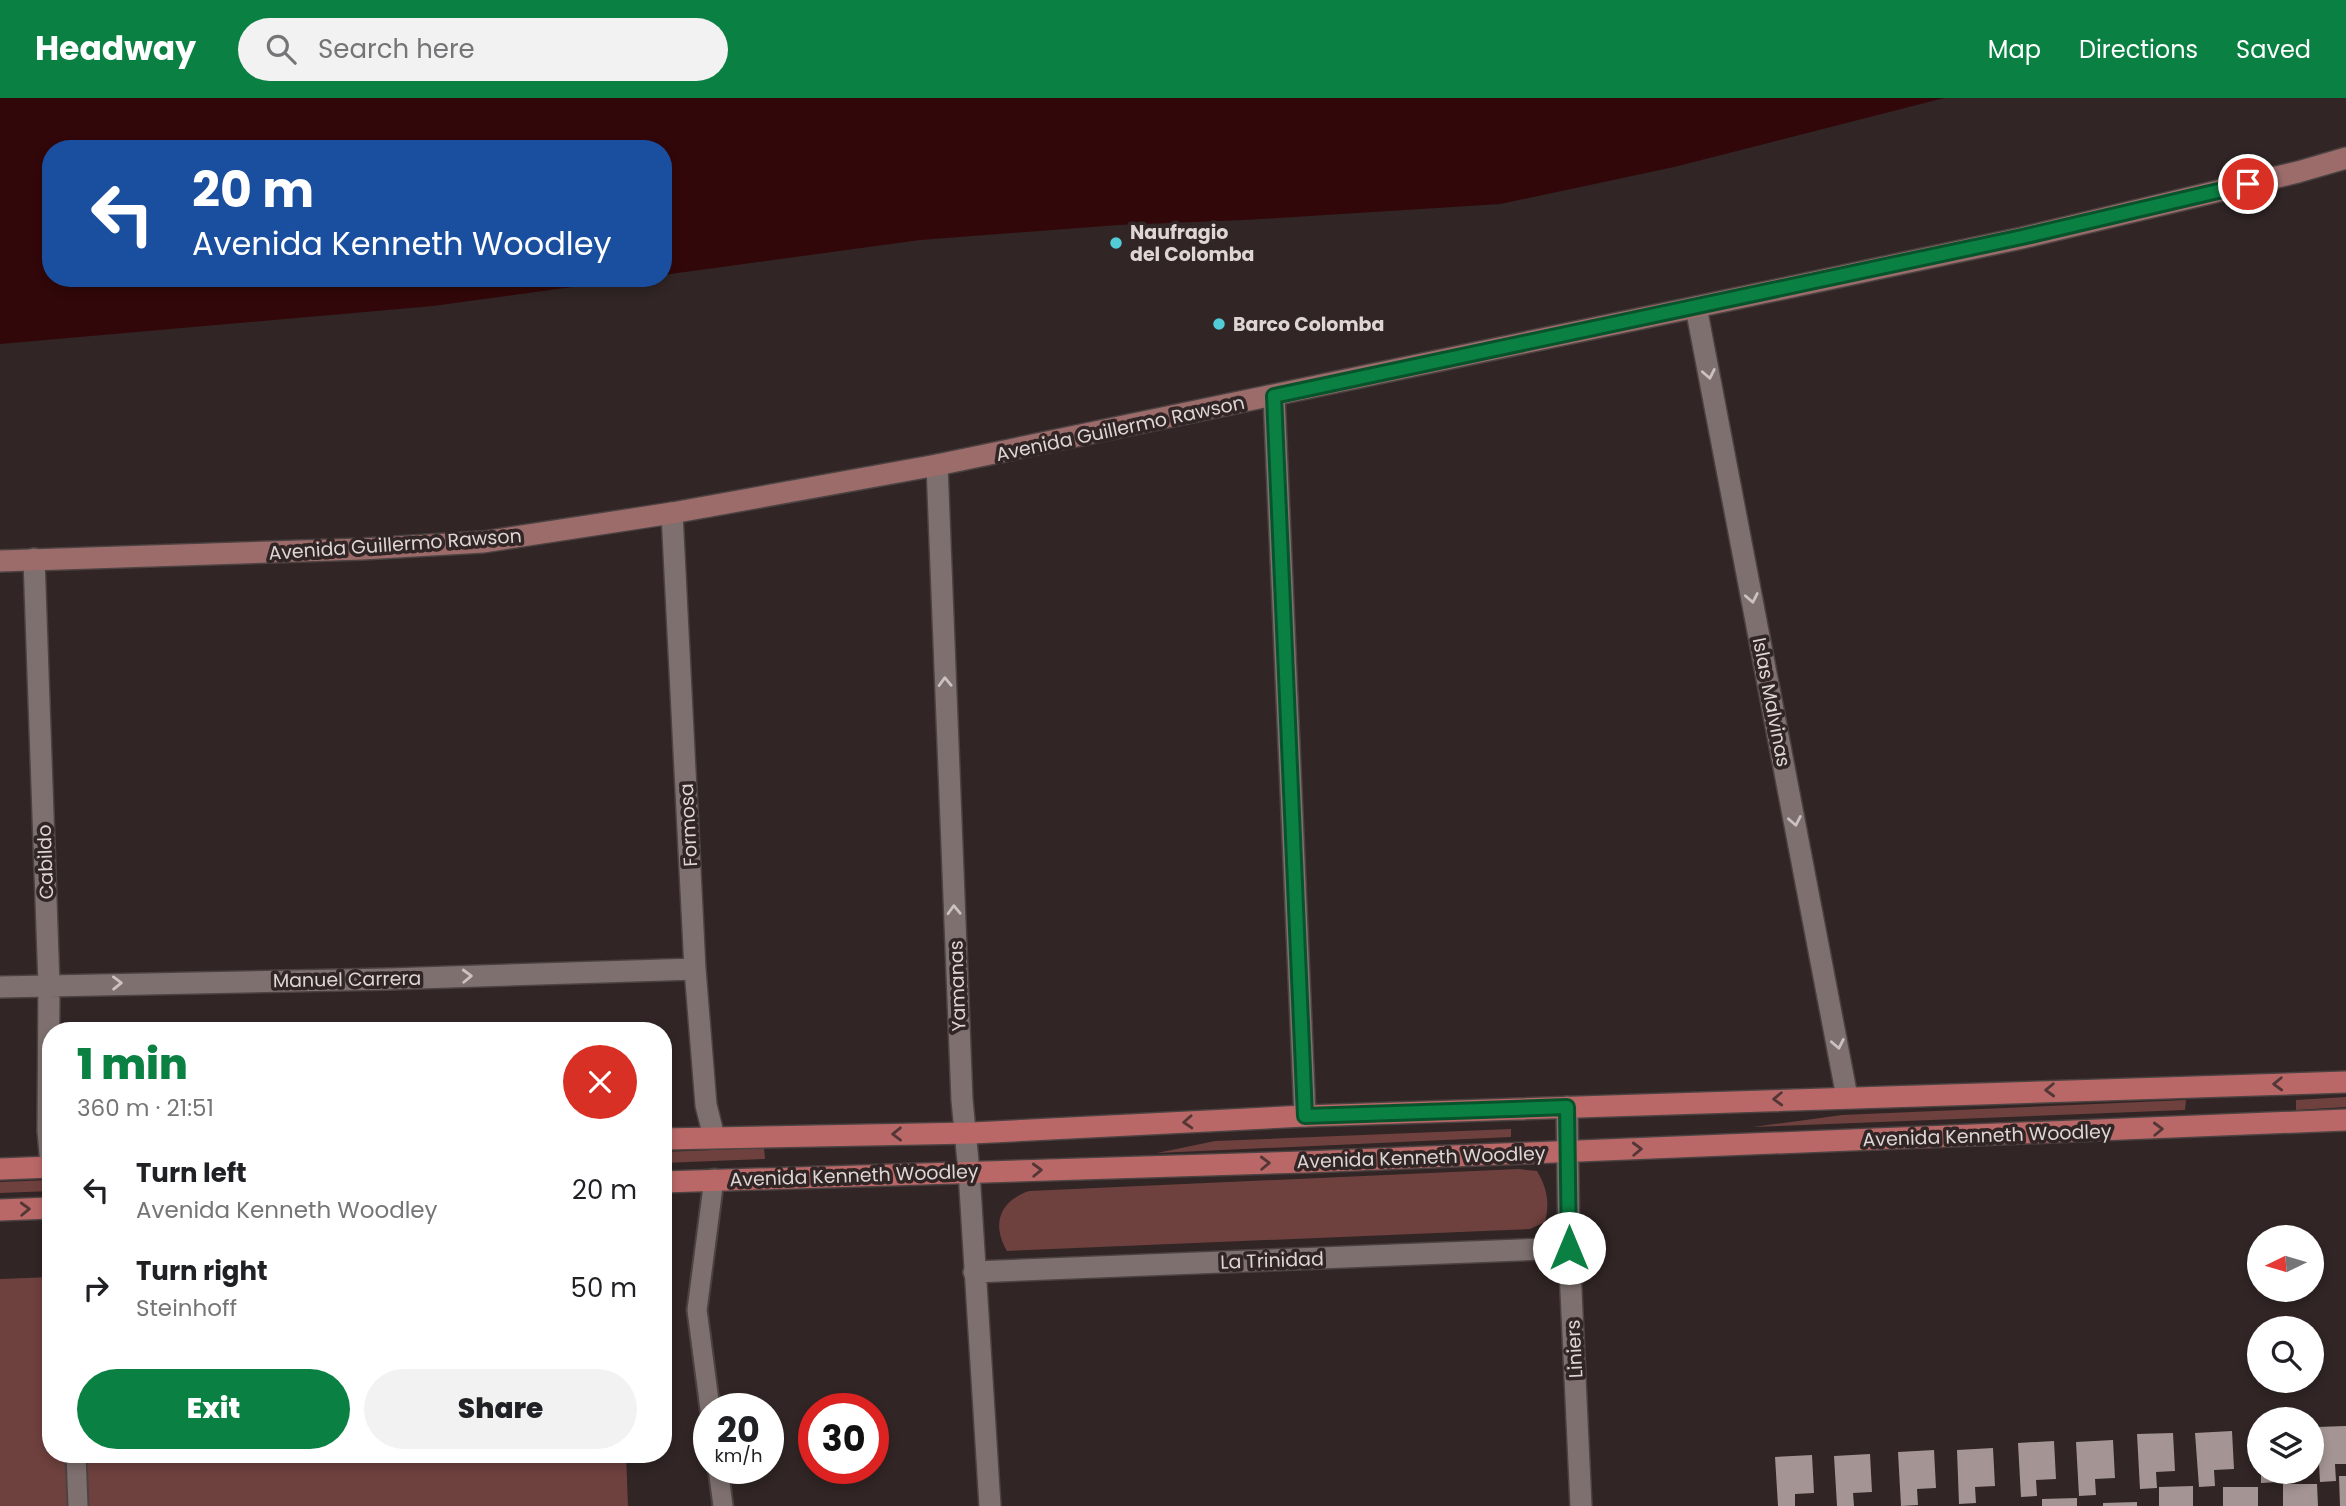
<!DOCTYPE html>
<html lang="en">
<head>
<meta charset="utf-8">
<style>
	body { margin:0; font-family:Poppins,sans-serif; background:#f2f2f2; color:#202124; height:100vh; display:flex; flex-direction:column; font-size:26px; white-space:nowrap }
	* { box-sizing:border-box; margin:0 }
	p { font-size:23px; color:#757577 }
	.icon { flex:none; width:38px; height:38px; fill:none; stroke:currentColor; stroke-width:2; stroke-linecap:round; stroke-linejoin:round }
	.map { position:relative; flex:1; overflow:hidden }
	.side { position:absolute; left:42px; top:924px; width:630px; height:441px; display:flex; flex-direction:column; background:#fff; border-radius:28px; box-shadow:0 4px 10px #0003 }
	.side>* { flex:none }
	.guide { position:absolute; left:42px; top:42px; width:630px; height:147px; border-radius:28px; box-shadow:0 4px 10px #0003; background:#1a4fa0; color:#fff; overflow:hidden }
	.needle { width:46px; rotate:265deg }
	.buttons { position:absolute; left:2247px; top:1127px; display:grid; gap:14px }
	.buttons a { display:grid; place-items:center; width:77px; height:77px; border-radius:50%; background:#fff; box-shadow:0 4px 10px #0003; font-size:35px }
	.speed { position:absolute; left:693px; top:1295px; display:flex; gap:14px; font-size:35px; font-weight:700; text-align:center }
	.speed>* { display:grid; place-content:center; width:91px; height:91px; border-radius:50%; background:#fff; box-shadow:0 4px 10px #0003; line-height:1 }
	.speed small { font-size:18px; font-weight:400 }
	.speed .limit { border:10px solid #d22; background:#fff; color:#111 }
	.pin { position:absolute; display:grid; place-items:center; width:60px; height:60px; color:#fff; margin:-30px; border:4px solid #fff; border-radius:50%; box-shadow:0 2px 7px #0007 }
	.me { position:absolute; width:77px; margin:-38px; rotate:0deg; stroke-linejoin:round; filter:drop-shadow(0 0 5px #0008) }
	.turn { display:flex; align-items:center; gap:24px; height:147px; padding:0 35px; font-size:32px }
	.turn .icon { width:91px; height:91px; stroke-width:2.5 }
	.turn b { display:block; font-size:49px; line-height:60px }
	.round { display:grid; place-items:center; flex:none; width:74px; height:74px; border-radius:37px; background:#f2f2f2 }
	.summary { display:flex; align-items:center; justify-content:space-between; height:119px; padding:0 35px }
	h1 { font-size:42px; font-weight:800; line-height:52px; color:#0b8043 }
	.action { display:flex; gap:14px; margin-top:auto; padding:14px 35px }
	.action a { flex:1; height:80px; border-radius:42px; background:#0b8043; color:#fff; font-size:28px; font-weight:800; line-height:80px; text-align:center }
	.action a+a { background:#f2f2f2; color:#202124 }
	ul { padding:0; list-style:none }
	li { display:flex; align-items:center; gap:21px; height:98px; padding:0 35px }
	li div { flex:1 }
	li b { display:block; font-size:26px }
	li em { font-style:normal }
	header { display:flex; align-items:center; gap:42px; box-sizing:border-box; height:98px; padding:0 35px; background:#0b8043; color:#fff }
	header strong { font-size:33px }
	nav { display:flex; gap:38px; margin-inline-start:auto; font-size:24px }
	.search { width:490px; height:63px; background:#f2f2f2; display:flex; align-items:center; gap:18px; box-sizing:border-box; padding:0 24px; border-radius:38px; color:#757577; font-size:26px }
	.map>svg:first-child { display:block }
	.green { fill:#6e413e }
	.water { fill:#320709 }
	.building { fill:#a49594 }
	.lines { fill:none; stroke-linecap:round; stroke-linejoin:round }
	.lane-casing { stroke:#4c4242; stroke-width:23 }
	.street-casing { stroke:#4c4242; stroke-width:24 }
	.secondary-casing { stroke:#4c4242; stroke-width:24 }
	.primary-casing { stroke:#4c4242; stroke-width:24 }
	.lane { stroke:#7e706f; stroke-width:19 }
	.street { stroke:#7e706f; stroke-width:21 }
	.secondary { stroke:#9c6c6b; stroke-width:21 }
	.primary { stroke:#b96867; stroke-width:21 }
	.oneway { stroke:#cbc1c1 }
	.oneway2 { stroke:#533636 }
	.route-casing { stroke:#07532c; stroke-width:18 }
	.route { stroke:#0b8043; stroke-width:12 }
	.poi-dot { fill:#52ccd6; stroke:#312525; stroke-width:2.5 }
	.labels { text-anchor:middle; stroke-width:7; stroke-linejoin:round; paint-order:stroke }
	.poi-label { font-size:19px; font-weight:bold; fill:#ded5d5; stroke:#312525; text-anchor:start }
	.street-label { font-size:19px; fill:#ded5d5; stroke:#312525 }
</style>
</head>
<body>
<header>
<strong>Headway</strong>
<div class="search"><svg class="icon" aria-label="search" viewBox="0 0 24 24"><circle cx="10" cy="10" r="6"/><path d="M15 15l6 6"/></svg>Search here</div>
<nav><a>Map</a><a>Directions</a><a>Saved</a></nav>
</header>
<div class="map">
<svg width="2346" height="1408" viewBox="0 0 2346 1408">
	<rect width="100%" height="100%" fill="#312525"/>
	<path class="green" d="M 2346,999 L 2346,1009 L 2296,1012 L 2296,1002 Z
		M 2186,1002 L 2185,1012 L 1753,1029 L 1842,1017 Z
		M 1511,1031 L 1511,1039 L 1157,1055 L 1215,1043 Z
		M 764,1050 L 765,1061 L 663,1065 L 663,1054 Z
		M 1518,1071 L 1537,1073 C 1547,1090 1550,1104 1545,1124 L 1530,1131 L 1007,1153 C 991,1125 1000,1103 1029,1093 Z
		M 51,1082 L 51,1093 L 0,1095 L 0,1084 Z
		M 51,1179 L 51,1356 L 626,1356 L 628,1408 L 0,1408 L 0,1181 Z"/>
	<path class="water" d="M 0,0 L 1944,0 L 1674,69 L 1500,106 L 1244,122 L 1118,127 L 920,142 L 663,177 L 663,51 L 51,51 L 51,180 L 638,180 L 433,208 L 0,246 Z"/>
	<path class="building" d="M 2346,1328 L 2346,1366 L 2335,1366 L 2336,1383 L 2320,1384 L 2317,1329 Z
		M 2232,1333 L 2234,1371 L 2214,1372 L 2215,1388 L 2199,1389 L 2195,1335 Z
		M 2173,1335 L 2175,1373 L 2156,1374 L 2157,1390 L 2140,1391 L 2137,1336 Z
		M 2113,1342 L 2115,1380 L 2095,1381 L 2096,1397 L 2079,1398 L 2076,1344 Z
		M 2054,1343 L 2056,1381 L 2036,1382 L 2037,1398 L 2021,1399 L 2018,1345 Z
		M 1993,1350 L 1995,1388 L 1975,1389 L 1976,1405 L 1959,1406 L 1957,1352 Z
		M 1934,1352 L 1936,1390 L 1917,1391 L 1918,1407 L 1901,1408 L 1898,1354 Z
		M 1870,1356 L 1872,1394 L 1853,1395 L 1854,1408 L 1837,1408 L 1834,1358 Z
		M 1812,1357 L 1814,1395 L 1795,1396 L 1795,1408 L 1778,1408 L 1775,1359 Z
		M 2261,1374 L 2277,1374 L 2278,1384 L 2261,1385 Z
		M 2339,1378 L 2346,1378 L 2346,1408 L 2340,1408 Z
		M 2283,1386 L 2317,1386 L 2318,1408 L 2283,1408 Z
		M 2193,1388 L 2193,1408 L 2159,1408 L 2159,1389 Z
		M 2223,1389 L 2258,1389 L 2258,1408 L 2223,1408 Z
		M 2077,1400 L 2077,1408 L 2042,1408 L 2042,1401 Z
		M 2137,1404 L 2137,1408 L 2103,1408 L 2103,1405 Z"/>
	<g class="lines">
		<g class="lane-casing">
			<path id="lane" d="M 710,1311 L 697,1212 L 714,1081
				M 76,1356 L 78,1408
				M 718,1370 L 723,1408"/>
		</g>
		<g class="street-casing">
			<path id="street" d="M 1696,209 L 1847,999
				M 1274,298 L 1305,1018
				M 937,367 L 962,1002 L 969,1074 L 990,1408
				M 672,415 L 695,871 L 706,1007 L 714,1039
				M 34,461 L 49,887 L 48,1033 L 51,1067
				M 0,889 L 388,881 L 695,871
				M 1567,1009 L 1569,1150 L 1581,1408
				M 974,1174 L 1569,1150"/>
		</g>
		<g class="secondary-casing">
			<path id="secondary" d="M 0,463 L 362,451 L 483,444 L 672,415 L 937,367 L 1696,209 L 2022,140 L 2298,74 L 2346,60"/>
		</g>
		<g class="primary-casing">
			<path id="primary" d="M 663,1041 L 972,1035 L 1305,1018 L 2346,984
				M 0,1071 L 51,1069
				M 663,1084 L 1305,1064 L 2346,1022
				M 0,1112 L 51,1110"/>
		</g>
		<use href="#lane" class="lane"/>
		<use href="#street" class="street"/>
		<use href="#secondary" class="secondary"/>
		<use href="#primary" class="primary"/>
	</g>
	<defs><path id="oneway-chevron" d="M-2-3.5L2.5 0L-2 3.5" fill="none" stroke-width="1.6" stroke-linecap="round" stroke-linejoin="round" transform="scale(1.75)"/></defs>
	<g class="oneway">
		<use href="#oneway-chevron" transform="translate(1709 276) rotate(79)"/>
		<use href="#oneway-chevron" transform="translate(1752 500) rotate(79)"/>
		<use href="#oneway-chevron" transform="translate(945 584) rotate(-92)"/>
		<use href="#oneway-chevron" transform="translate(1795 723) rotate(79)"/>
		<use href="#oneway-chevron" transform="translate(954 812) rotate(-92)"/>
		<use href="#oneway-chevron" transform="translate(467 878) rotate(-2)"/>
		<use href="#oneway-chevron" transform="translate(117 885) rotate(-1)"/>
		<use href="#oneway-chevron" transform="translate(1838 946) rotate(79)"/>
	</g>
	<g class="oneway2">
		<use href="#oneway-chevron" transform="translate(2278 986) rotate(178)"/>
		<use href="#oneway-chevron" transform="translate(2050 992) rotate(178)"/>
		<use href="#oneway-chevron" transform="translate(1778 1001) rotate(178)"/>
		<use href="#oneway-chevron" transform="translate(1188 1024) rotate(177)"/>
		<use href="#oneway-chevron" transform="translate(2158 1031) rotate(-2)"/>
		<use href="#oneway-chevron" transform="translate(897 1036) rotate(179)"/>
		<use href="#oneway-chevron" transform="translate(1637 1051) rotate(-2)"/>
		<use href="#oneway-chevron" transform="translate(1265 1065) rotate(-2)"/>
		<use href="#oneway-chevron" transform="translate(1037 1072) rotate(-2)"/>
		<use href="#oneway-chevron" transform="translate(25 1111) rotate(-2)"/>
	</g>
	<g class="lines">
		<g class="route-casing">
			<path id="route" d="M 1569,1150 L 1567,1009 L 1305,1018 L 1274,298 L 2022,139 L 2248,86"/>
		</g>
		<use href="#route" class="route"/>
	</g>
	<g class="poi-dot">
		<circle cx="1116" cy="145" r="7"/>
		<circle cx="1219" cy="226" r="7"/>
	</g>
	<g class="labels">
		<g class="poi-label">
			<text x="1130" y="141">Naufragio<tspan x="1130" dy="22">del Colomba</tspan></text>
			<text x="1233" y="233">Barco Colomba</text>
		</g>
		<g class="street-label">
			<text transform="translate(1120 330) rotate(-12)" y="7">Avenida Guillermo Rawson</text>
			<text transform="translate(395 446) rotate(-4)" y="7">Avenida Guillermo Rawson</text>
			<text transform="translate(1772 604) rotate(79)" y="7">Islas Malvinas</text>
			<text transform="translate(688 727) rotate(-93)" y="7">Formosa</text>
			<text transform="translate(45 764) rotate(-92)" y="7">Cabildo</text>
			<text transform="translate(347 881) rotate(-1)" y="7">Manuel Carrera</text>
			<text transform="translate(957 888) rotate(-92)" y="7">Yamanas</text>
			<text transform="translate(1987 1037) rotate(-2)" y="7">Avenida Kenneth Woodley</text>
			<text transform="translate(1421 1059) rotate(-2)" y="7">Avenida Kenneth Woodley</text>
			<text transform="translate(854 1077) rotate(-2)" y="7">Avenida Kenneth Woodley</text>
			<text transform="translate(1272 1162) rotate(-2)" y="7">La Trinidad</text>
			<text transform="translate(1574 1251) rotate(-93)" y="7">Liniers</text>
		</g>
	</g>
</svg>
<div class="buttons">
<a><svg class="needle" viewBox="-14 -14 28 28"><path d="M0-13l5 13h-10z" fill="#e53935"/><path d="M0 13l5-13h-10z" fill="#757577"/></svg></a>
<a><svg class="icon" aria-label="search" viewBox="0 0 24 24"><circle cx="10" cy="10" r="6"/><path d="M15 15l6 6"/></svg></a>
<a><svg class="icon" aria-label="layers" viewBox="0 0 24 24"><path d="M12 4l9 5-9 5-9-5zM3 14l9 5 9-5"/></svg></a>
</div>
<div class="speed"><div>20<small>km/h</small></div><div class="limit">30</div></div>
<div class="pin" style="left:2248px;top:86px;background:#d93025"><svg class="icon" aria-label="arrive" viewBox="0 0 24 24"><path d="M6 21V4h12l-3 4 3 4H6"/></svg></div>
<svg class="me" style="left:1569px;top:1150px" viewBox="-20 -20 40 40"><circle r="19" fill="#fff"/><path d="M0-13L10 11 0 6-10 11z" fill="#0b8043"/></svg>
<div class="guide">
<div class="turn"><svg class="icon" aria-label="left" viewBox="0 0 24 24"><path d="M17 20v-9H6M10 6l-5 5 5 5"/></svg><div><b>20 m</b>Avenida Kenneth Woodley</div></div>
</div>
<section class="side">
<div class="summary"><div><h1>1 min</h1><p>360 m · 21:51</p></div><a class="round" style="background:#d93025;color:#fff"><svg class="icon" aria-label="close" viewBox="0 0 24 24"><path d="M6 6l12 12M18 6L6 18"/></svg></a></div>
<ul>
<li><svg class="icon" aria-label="left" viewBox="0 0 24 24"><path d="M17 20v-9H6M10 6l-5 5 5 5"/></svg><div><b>Turn left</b><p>Avenida Kenneth Woodley</p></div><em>20 m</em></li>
<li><svg class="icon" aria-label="right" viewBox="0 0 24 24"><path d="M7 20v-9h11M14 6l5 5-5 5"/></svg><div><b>Turn right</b><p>Steinhoff</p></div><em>50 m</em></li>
</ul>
<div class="action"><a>Exit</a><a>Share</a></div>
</section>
</div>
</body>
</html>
